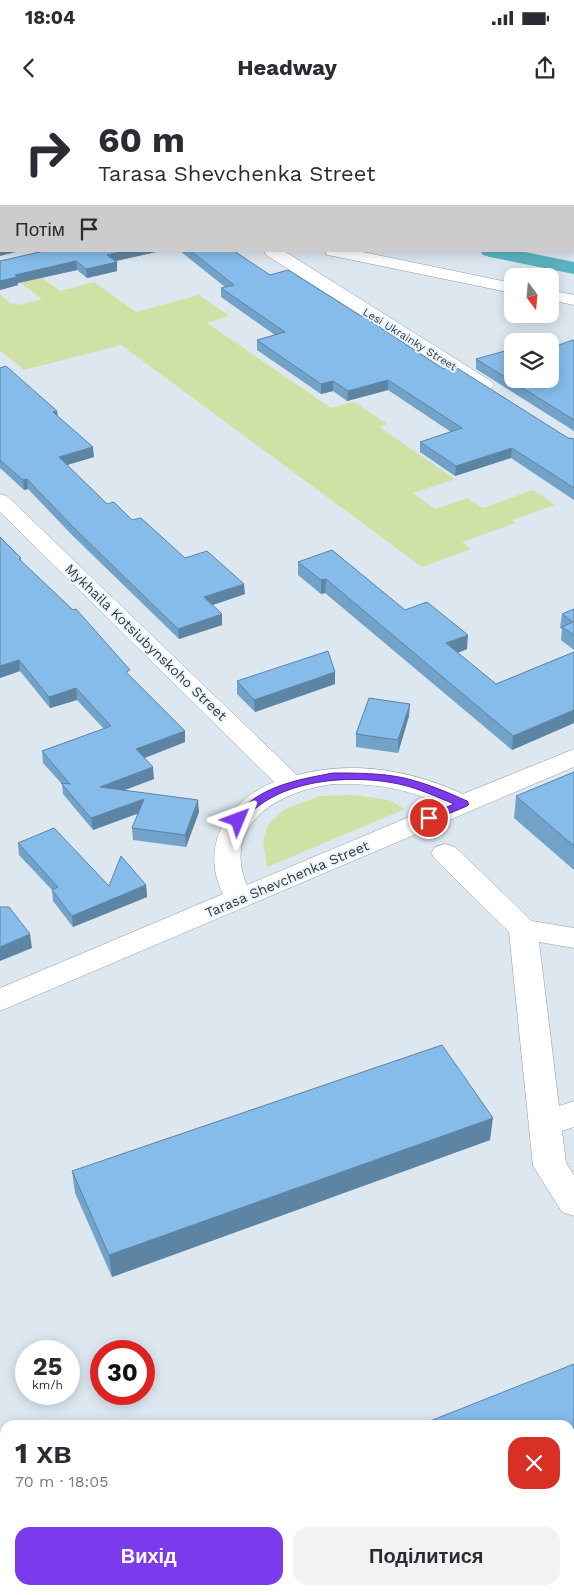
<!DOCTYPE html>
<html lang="uk">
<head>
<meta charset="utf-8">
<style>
	body { margin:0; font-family:"Work Sans",sans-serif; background:#f2f2f3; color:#2b2b33; height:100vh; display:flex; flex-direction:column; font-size:19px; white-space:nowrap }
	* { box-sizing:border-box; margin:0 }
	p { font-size:16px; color:#7c7c81 }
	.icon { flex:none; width:28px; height:28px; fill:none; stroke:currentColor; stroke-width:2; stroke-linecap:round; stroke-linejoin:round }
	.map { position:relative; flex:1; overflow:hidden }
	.side { position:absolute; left:0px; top:1320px; width:575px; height:175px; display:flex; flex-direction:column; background:#fff; border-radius:15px 15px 0 0; box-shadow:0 2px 12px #0003 }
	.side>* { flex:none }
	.top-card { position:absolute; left:0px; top:0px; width:575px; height:152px; box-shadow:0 2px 12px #0003; background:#fff; color:#2b2b33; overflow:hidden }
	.needle { width:32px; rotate:164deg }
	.buttons { position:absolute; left:504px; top:168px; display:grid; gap:10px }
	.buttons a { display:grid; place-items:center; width:55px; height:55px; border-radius:10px; background:#fff; box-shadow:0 2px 12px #0003; font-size:25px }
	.speed { position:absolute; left:15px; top:1240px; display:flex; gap:10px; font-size:25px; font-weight:700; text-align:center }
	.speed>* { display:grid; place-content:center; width:65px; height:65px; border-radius:50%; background:#fff; box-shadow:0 2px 12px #0003; line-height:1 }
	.speed small { font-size:12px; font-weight:400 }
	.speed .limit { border:8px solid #d22; background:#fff; color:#111 }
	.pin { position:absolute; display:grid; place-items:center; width:42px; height:42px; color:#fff; margin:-21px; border:2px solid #fff; border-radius:50%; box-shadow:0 1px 5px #0007 }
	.me { position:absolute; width:55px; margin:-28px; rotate:46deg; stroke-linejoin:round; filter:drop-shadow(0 0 4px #0008) }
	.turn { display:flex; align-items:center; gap:18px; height:105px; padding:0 15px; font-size:22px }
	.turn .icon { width:65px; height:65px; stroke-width:2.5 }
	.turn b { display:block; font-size:35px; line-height:42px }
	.then { display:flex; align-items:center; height:48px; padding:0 15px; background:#0003; gap:10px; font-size:19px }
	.round { display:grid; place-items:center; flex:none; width:52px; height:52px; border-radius:15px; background:#f2f2f3 }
	.headline { display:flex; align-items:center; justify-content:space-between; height:85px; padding:0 15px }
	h1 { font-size:30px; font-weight:700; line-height:38px }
	.primary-button { display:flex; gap:10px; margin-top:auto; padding:10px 15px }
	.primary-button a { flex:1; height:58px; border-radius:15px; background:#7c3aed; color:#fff; font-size:20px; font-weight:700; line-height:58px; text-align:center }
	.primary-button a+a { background:#f2f2f3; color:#2b2b33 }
	.status { display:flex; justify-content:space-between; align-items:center; height:35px; padding:0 25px; background:#fff; direction:ltr }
	.status svg { height:14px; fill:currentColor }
	header { display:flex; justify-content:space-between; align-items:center; height:65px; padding:0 15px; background:#fff; font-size:22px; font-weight:700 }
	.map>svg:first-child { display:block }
	.green { fill:#cfe1a4 }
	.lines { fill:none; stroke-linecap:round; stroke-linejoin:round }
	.canal { fill:#5bb3c1; fill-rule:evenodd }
	.minor-casing { stroke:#929ba3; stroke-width:1 }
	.highway-casing { stroke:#929ba3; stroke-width:1 }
	.minor { fill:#fff; fill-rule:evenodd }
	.highway { fill:#fff; fill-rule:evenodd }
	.rail-casing { stroke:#6a7074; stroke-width:3 }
	.rail { stroke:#ebf5fd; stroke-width:2; stroke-dasharray:6; stroke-linecap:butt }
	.wall { fill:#72a2c8 }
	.shaded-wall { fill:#5d84a3 }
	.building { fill:#85bce9; stroke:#5d84a3 }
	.route { fill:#7c3aed; stroke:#51269a }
	.labels { text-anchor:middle; stroke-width:4; stroke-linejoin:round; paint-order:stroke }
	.far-street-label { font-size:11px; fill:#373b3e; stroke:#ebf5fd }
	.street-label { font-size:14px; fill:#373b3e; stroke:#ebf5fd }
</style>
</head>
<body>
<div class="status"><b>18:04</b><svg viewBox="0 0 49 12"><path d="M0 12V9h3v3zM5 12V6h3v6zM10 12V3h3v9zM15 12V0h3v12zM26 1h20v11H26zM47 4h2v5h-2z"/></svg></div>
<header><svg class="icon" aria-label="back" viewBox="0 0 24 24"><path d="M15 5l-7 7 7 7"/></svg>Headway<svg class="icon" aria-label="share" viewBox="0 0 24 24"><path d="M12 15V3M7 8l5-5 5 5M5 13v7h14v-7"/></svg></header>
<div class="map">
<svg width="574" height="1495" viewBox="0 0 574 1495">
	<rect width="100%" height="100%" fill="#dde7f0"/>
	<path class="green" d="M 26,166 L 60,191 L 94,182 L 136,212 L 199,195 L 229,216 L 207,223 L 331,308 L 354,302 L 387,324 L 379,327 L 455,379 L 413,393 L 435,409 L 468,398 L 483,408 L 533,390 L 555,405 L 512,420 L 516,423 L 462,442 L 471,449 L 422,467 L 121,245 L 24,270 L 2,252 L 0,252 L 0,194 L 11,204 L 15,203 L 18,205 L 42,199 L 5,171 Z
		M 355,695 L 389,700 L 405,709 L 267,767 L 263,742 L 268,724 L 285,709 L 320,696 Z"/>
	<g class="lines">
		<path class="canal" d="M 0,51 L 1,51 L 1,61 L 0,61 Z
			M 480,151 L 520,151 L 574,162 L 574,174 L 490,157 L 483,155 Z"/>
		<g class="minor-casing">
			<path id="minor" d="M 0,38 L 1,38 L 1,46 L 0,46 Z
				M 264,151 L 284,151 L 491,281 L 494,285 L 491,289 L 484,291 L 477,289 L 266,155 Z
				M 0,394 L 7,396 L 297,675 C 353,660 411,670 463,694 L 574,649 L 574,667 L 0,911 L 0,888 L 223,794 C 199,746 227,701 274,682 L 0,412 ZM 334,684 C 372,683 406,688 440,704 L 247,785 C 220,722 283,690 334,684 Z
				M 445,744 L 455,747 L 532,821 L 574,828 L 574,848 L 539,842 L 559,1006 L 574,1001 L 574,1027 L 562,1031 L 566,1063 L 574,1075 L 574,1116 L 562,1112 L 533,1066 L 509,832 L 435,759 L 431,753 L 435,747 Z"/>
		</g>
		<g class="highway-casing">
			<path id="highway" d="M 0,79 L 1,79 L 1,89 L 0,89 Z
				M 325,151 L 358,151 L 512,183 L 512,193 L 333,156 L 327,155 Z
				M 550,190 L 574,195 L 574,205 L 550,200 Z"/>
		</g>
		<use href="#minor" class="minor"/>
		<use href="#highway" class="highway"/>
		<g class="rail-casing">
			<path id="rail" d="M 489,0 L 494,1
				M 506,0 L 510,1
				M 541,0 L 546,1
				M 562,0 L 566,1"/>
		</g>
		<use href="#rail" class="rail"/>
	</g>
	<path class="wall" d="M 44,151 L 156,151 L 156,152 L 115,161 L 117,162 L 117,171 L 87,178 L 77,170 L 18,183 L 18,185 L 0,190 L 0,161 Z
		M 180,151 L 234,151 L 270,175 L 568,338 L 574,339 L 574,400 L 511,358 L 455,376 L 420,352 L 420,342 L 451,332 L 388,290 L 347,301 L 333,291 L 321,294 L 257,250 L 257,240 L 275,235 L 221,197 L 221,188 L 225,187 Z
		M 574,241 L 574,331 L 476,269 L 476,259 L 512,279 Z
		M 0,268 L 57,311 L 58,317 L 94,357 L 67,365 L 107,404 L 185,458 L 245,494 L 212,505 L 222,514 L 222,525 L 179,539 L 73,436 L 28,389 L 24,390 L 0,368 Z
		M 0,437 L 21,458 L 21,461 L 130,576 L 185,631 L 185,642 L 144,658 L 154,679 L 124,690 L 199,712 L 186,747 L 133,740 L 132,728 L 138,713 L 93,730 L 63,694 L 62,684 L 43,663 L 42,651 L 104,629 L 77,600 L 50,608 L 20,571 L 0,578 Z
		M 298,462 L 405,510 L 467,549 L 458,553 L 496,584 L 574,552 L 574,623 L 512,650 L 325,493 L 321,494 L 298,475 Z
		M 574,509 L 574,550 L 561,540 L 562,529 L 560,528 L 562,514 Z
		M 335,572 L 335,584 L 255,612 L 237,594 L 237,581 Z
		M 409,616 L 398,653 L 356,647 L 356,634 Z
		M 574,672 L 574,770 L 514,718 L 516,696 Z
		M 18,743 L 109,786 L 146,785 L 147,797 L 73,827 L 53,801 L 52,790 L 19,755 Z
		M 490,1040 L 112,1177 L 75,1093 L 72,1071 Z
		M 307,1490 L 395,1490 L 383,1495 L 309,1495 Z"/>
	<path class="shaded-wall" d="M 0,148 L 1,148 L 1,151 L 20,151 L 0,156 Z
		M 123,151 L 156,151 L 156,152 L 107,163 L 107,155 Z
		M 76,161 L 77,170 L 18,183 L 18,185 L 0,190 L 0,181 L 15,175 Z
		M 117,162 L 117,171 L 87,178 L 86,169 Z
		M 388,280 L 388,290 L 347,301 L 348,291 Z
		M 333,281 L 333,291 L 321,294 L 321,284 Z
		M 57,311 L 58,320 L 53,312 Z
		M 93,347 L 94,357 L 60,367 L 59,357 Z
		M 512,348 L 511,358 L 455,376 L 456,366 Z
		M 27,379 L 28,389 L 24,390 L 23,380 Z
		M 326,479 L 325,493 L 321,494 L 321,480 Z
		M 244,484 L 245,494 L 204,508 L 204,497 Z
		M 222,514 L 222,525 L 179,539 L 178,529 Z
		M 468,535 L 467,549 L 445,557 L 446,543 Z
		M 19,560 L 20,571 L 0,578 L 0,566 Z
		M 335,572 L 335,584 L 255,612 L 254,600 Z
		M 76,588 L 77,600 L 50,608 L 49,597 Z
		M 410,604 L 409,616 L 398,653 L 398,640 Z
		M 574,610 L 574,623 L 512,650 L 513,636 Z
		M 185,631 L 185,642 L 137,661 L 136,649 Z
		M 153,667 L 154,679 L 101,699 L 100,687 Z
		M 144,699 L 145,711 L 93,730 L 91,718 Z
		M 198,700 L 199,712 L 186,747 L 185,735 Z
		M 146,785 L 147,797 L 73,827 L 72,816 Z
		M 30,834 L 32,848 L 0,861 L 0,847 Z
		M 493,1018 L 490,1040 L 112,1177 L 109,1155 Z
		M 574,1395 L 574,1414 L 570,1416 L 570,1397 Z
		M 348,1490 L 395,1490 L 383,1495 L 337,1495 Z"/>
	<path class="building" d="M 46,0 L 77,0 L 77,1 L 45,1 Z
		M 0,98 L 1,98 L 1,148 L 0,148 Z
		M 44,151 L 123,151 L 107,155 L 117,162 L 86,169 L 76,161 L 15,175 L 17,177 L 0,181 L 0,161 Z
		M 191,151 L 234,151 L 270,175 L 288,170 L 361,216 L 363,216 L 443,269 L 454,266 L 568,338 L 574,339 L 574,388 L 512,348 L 456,366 L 420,342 L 462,328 L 388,280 L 348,291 L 333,281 L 321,284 L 257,240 L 285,232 L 221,188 L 234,185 Z
		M 573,240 L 574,241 L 574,320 L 476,259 L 512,249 L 512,279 L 550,279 L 550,248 Z
		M 6,266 L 57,311 L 53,312 L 93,347 L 59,357 L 107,404 L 114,402 L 132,420 L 141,418 L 185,458 L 207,451 L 244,484 L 204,497 L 222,514 L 178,529 L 72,426 L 27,379 L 23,380 L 0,360 L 0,268 Z
		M 0,437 L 21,458 L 19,459 L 73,510 L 76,509 L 130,570 L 126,572 L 185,631 L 136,649 L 153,667 L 100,687 L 198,700 L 185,735 L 132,728 L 144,699 L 91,718 L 61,683 L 70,684 L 42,651 L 111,626 L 76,588 L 49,597 L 19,560 L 0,566 Z
		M 332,450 L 405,510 L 427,502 L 468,535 L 446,543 L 496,584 L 574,552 L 574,610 L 513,636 L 326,479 L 321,480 L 298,462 Z
		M 574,509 L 574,535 L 562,527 L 573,522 L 562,514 Z
		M 328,551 L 335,572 L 254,600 L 237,581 Z
		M 369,598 L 410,604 L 398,640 L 356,634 Z
		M 574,672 L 574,746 L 516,696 Z
		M 54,728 L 109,786 L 121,756 L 146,785 L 72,816 L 52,790 L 58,787 L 18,743 Z
		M 0,807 L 9,807 L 30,834 L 0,847 Z
		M 442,945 L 493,1018 L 109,1155 L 72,1071 Z
		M 574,1264 L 574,1395 L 570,1397 L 570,1325 L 420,1325 Z
		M 316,1490 L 348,1490 L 337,1495 L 319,1495 Z"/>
	<path class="route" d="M 333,673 C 356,673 381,673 404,678 C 426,683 447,692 467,701 L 469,704 L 467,706 L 429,722 L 425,721 L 423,718 L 425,716 L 454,704 C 437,697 420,689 403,685 C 354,673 274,678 242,723 L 234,723 L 233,720 C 255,687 296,680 333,673 Z"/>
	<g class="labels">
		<g class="far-street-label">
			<text transform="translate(410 239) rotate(32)" y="4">Lesi Ukrainky Street</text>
		</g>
		<g class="street-label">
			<text transform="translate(146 542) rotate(44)" y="5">Mykhaila Kotsiubynskoho Street</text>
			<text transform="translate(287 779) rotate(-23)" y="5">Tarasa Shevchenka Street</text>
		</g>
	</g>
</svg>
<div class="buttons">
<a><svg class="needle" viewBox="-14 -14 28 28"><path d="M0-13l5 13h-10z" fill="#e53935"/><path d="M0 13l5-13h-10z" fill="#7c7c81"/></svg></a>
<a><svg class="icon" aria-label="layers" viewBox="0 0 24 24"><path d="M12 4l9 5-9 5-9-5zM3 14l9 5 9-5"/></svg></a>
</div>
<div class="speed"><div>25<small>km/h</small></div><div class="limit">30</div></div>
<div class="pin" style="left:429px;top:718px;background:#d93025"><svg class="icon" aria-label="arrive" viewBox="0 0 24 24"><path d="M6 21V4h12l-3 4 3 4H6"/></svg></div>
<svg class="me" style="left:238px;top:720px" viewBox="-20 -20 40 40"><path d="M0-17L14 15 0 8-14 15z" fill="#7c3aed" stroke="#fff" stroke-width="4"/></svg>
<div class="top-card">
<div class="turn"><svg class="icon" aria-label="right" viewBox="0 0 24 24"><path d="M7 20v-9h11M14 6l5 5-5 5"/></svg><div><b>60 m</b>Tarasa Shevchenka Street</div></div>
<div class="then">Потім<svg class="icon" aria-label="arrive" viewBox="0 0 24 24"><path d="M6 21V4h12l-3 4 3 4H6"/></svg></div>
</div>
<section class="side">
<div class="headline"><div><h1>1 хв</h1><p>70 m · 18:05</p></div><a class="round" style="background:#d93025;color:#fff"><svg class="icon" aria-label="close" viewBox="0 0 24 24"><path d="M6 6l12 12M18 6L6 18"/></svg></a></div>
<div class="primary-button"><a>Вихід</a><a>Поділитися</a></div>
</section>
</div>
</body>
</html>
